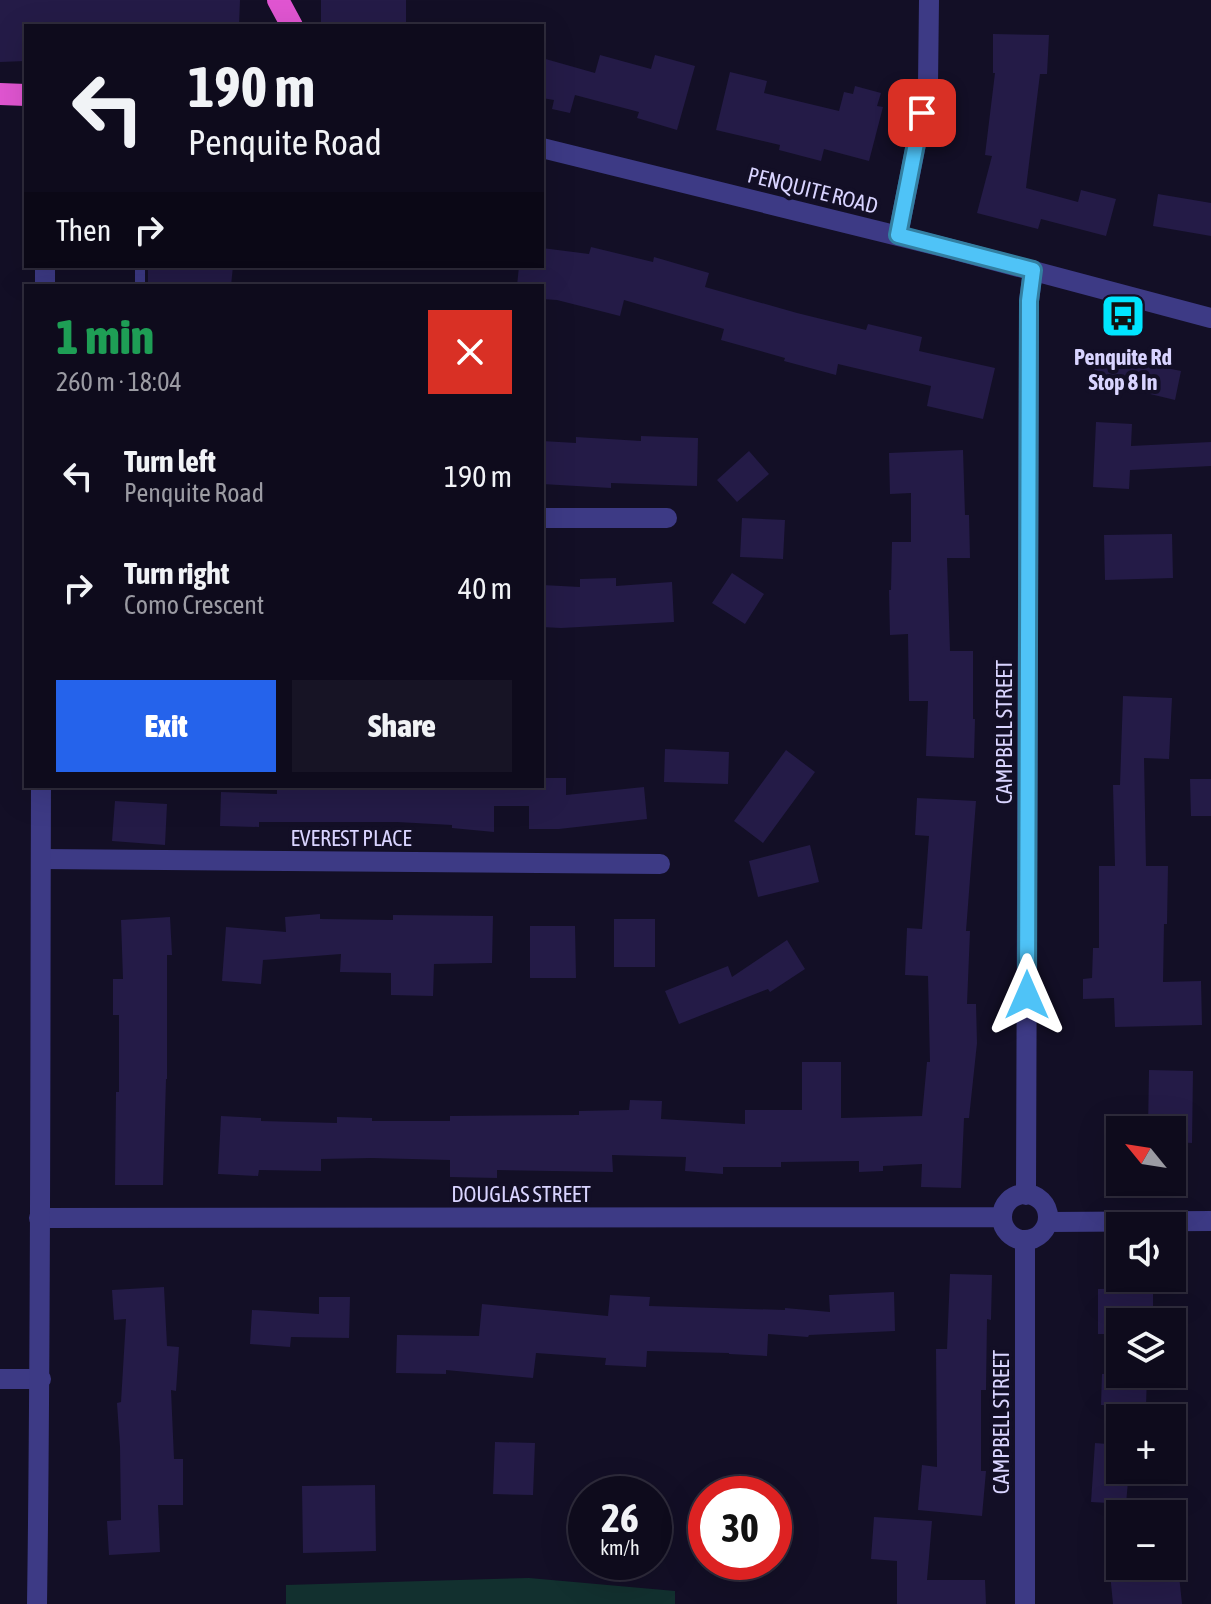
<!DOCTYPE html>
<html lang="en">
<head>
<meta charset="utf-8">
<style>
	body { margin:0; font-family:"Asap Condensed",sans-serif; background:#171425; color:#f1f3f6; height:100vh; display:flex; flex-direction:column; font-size:30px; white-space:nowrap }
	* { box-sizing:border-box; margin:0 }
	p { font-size:26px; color:#9b9ba3 }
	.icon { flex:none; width:44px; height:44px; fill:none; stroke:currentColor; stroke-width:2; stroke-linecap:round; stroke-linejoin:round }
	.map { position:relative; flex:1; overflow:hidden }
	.sheet { position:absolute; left:24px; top:284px; width:520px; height:504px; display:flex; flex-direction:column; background:#0e0b1c; border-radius:0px; box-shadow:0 8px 32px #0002,0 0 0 2px #2e2b3b }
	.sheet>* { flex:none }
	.guide { position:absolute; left:24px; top:24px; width:520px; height:244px; border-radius:0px; box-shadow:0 8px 32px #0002,0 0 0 2px #2e2b3b; background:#0e0b1c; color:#f1f3f6; overflow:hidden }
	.needle { width:52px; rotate:300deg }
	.controls { position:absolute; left:1106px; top:1116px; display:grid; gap:16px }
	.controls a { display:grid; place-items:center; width:80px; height:80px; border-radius:0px; background:#0e0b1c; box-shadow:0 8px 32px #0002,0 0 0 2px #2e2b3b; font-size:40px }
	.speed { position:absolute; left:568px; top:1476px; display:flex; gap:16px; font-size:40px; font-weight:700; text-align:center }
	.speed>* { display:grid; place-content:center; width:104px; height:104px; border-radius:50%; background:#0e0b1c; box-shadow:0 8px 32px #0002,0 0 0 2px #2e2b3b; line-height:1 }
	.speed small { font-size:20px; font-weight:400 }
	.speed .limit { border:12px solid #d22; background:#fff; color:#111 }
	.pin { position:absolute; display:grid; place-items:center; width:68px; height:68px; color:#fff; margin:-34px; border-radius:16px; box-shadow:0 4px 12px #0006 }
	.me { position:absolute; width:88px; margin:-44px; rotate:0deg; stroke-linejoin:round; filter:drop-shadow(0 0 6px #0008) }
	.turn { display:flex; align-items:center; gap:28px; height:168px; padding:0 32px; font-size:36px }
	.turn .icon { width:104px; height:104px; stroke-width:2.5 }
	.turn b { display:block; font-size:56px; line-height:68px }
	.then { display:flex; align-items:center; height:76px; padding:0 32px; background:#0003; gap:16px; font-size:30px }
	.round { display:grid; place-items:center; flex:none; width:84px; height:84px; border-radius:0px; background:#171425 }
	.overview { display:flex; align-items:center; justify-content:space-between; height:136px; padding:0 32px }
	h1 { font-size:48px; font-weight:800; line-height:60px; color:#1e9e55 }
	.primary-button { display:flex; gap:16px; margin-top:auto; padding:16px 32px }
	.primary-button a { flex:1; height:92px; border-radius:0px; background:#2563eb; color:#fff; font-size:32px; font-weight:800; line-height:92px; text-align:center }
	.primary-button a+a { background:#171425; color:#f1f3f6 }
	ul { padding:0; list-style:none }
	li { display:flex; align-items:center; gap:24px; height:112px; padding:0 32px }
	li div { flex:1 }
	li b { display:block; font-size:30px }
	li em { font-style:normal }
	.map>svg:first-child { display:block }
	.green { fill:#12302f }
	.building { fill:#241b47 }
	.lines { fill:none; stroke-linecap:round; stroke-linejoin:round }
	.service { stroke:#3d3a85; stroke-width:10 }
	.minor { stroke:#3d3a85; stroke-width:20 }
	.tertiary { stroke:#3d3a85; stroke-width:20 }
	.trunk { stroke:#e055d1; stroke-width:22 }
	.route-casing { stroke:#337fa1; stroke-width:20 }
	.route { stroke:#4fc3f7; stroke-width:14 }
	.labels { text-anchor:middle; stroke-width:8; stroke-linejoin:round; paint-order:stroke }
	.street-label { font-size:22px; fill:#d9d4ff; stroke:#130f26 }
	.poi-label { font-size:22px; font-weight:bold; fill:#d9d4ff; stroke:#130f26 }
</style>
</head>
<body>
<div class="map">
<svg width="1211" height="1604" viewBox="0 0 1211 1604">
	<rect width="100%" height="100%" fill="#130f26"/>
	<path class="green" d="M 529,1578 L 675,1591 L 675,1604 L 286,1604 L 286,1585 Z"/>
	<path class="building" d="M 0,0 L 240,0 L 239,26 L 26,26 L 26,61 L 0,62 Z
		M 321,0 L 406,0 L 406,26 L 321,26 Z
		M 993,34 L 1049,35 L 1047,74 L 1040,74 L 1026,188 L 1078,202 L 1081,190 L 1116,199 L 1106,236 L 1041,219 L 1038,229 L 977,213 L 992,156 L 985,155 L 995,73 L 993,73 Z
		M 600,55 L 651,69 L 655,55 L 695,66 L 677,130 L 637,118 L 639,112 L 575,95 L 570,113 L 552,109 L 554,100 L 542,98 L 542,58 L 595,73 Z
		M 730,72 L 767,81 L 764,93 L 839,111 L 844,92 L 853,94 L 855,86 L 881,93 L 877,106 L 883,107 L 869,161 L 824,149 L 821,161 L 779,150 L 780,145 L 716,130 Z
		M 1158,194 L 1211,203 L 1211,236 L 1153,226 Z
		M 591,247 L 653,262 L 654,257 L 709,273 L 705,287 L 797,313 L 866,330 L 868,324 L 922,337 L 919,351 L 995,368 L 983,419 L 927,406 L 931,386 L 838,364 L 836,375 L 784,361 L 785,358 L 721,340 L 724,329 L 624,300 L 620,316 L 557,300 L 542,299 L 542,286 L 517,286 L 519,266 L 542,266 L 542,248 L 589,254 Z
		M 148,266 L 233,266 L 231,286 L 148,286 Z
		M 1099,350 L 1129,357 L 1128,360 L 1181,371 L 1175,400 L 1092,380 Z
		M 1096,422 L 1132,424 L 1131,446 L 1211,442 L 1211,466 L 1130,470 L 1129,489 L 1093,487 Z
		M 641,436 L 698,438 L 697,486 L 611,483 L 611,488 L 542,484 L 542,441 L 576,443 L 576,437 L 641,441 Z
		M 963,450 L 965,515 L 969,515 L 970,558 L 947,558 L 950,651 L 973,651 L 973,719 L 975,719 L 974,758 L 926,756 L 928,701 L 909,701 L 908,634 L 890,635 L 889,590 L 891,590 L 892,542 L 911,542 L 911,493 L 890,494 L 889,453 Z
		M 749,451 L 769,474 L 737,502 L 717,480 Z
		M 742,518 L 785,520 L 783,559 L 740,557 Z
		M 1172,534 L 1173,578 L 1105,580 L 1104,535 Z
		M 732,573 L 764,594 L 745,624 L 712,603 Z
		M 616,578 L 616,586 L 672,582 L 674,622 L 561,628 L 542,627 L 542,585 L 580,587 L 580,579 Z
		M 1123,696 L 1172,698 L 1169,759 L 1144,758 L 1146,866 L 1168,866 L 1167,924 L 1164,924 L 1163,982 L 1201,981 L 1202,1025 L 1115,1027 L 1114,998 L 1083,999 L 1083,979 L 1092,978 L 1093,948 L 1099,948 L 1099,866 L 1115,866 L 1113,785 L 1120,785 Z
		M 665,749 L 729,752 L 728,784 L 664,782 Z
		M 786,750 L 815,772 L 763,843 L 734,821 Z
		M 542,778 L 566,778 L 566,795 L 644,787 L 647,819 L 559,829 L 529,829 L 529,806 L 494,806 L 494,832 L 452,828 L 452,825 L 397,822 L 259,822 L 259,827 L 220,826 L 221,792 L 277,794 L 277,786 L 483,786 L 527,790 L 527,786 L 542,786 Z
		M 1190,779 L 1211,779 L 1211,816 L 1191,816 Z
		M 917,798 L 976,801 L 966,931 L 970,931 L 967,1004 L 976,1004 L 977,1043 L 969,1118 L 964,1118 L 961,1188 L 921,1187 L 922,1164 L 883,1166 L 883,1171 L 859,1172 L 859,1161 L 781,1162 L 781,1167 L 723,1167 L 723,1174 L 685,1171 L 686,1157 L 612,1155 L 613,1172 L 497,1170 L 497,1178 L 450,1177 L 450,1160 L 372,1158 L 321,1159 L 321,1171 L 259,1170 L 258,1176 L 218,1174 L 221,1116 L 261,1118 L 261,1121 L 337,1123 L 337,1117 L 372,1118 L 372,1121 L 450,1121 L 450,1116 L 579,1115 L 579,1111 L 629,1110 L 630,1100 L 662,1101 L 661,1119 L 745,1124 L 745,1110 L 802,1110 L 802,1062 L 841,1062 L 841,1118 L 922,1116 L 927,1062 L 930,1062 L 928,976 L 905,975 L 907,928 L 922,929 L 929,836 L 915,835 Z
		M 115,801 L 167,804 L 165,845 L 112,841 Z
		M 810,845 L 819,882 L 758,897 L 749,861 Z
		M 320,914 L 320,919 L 393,920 L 393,915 L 493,916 L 492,963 L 434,964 L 433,996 L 391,995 L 391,973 L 340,972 L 341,954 L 263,960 L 261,984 L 222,981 L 226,927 L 286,932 L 285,917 Z
		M 170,917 L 172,955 L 167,955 L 167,1079 L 166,1079 L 163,1185 L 115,1185 L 116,1092 L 119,1092 L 119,1015 L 113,1015 L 113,979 L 123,979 L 121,920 Z
		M 614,919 L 655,919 L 655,967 L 614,967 Z
		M 530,926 L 575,926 L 576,978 L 530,978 Z
		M 787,940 L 805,969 L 770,992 L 768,989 L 679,1024 L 665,991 L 728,966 L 732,977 Z
		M 1149,1070 L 1193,1071 L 1192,1143 L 1172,1142 L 1172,1130 L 1148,1130 Z
		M 950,1274 L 992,1275 L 991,1320 L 987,1319 L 986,1390 L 981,1390 L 981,1471 L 986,1471 L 982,1516 L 918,1510 L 922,1465 L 937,1467 L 936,1349 L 947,1349 Z
		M 164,1287 L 167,1346 L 179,1347 L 176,1391 L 171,1390 L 174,1459 L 183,1459 L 183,1505 L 158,1505 L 160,1552 L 109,1555 L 107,1521 L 121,1520 L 120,1447 L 117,1403 L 121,1402 L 126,1319 L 114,1320 L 112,1290 Z
		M 1153,1288 L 1153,1322 L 1120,1322 L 1120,1334 L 1098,1334 L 1098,1289 Z
		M 894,1292 L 895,1331 L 809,1335 L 808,1337 L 768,1334 L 767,1356 L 729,1354 L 729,1353 L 647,1351 L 646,1367 L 605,1365 L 606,1358 L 536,1353 L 533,1378 L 446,1370 L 446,1374 L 396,1373 L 397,1335 L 479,1336 L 482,1304 L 608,1316 L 610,1295 L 650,1297 L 649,1306 L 785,1310 L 785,1308 L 830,1312 L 829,1295 Z
		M 319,1297 L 350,1297 L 349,1338 L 291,1337 L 290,1347 L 250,1344 L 252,1310 L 319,1314 Z
		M 1102,1374 L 1147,1374 L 1146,1407 L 1101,1405 Z
		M 495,1442 L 535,1443 L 533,1495 L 493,1494 Z
		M 1095,1443 L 1120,1445 L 1120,1470 L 1129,1470 L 1126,1504 L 1091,1502 Z
		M 375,1485 L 376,1551 L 303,1553 L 302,1486 Z
		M 874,1517 L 932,1521 L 927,1580 L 985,1580 L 986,1604 L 897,1604 L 897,1561 L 871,1559 Z
		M 1178,1566 L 1182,1604 L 1113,1604 L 1110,1573 Z"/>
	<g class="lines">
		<path class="service" d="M 140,286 L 140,266"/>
		<path class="minor" d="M 898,235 L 928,84 L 929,0
			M 542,518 L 667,518
			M 41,859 L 660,864
			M1002 1217a23 23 0 1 1 46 0a23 23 0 1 1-46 0Z
			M 1026,1195 L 1029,301 L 1033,270
			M 39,1218 L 1002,1217
			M 1048,1222 L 1211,1221
			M 1025,1240 L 1025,1604
			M 0,1379 L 41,1379"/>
		<path class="tertiary" d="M 542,148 L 951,249 L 1211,318
			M 45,286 L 45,266
			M 37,1604 C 41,1331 40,1059 41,786"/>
		<path class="trunk" d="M 278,0 L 292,26
			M 0,94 L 26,95"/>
	</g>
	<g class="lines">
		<g class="route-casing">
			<path id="route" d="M 922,113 L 898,235 L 1033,270 L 1029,301 L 1027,995"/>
		</g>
		<use href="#route" class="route"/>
	</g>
	<defs>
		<g id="bus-square" transform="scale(2.3)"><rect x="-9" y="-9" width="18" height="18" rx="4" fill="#00e5ff" stroke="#130f26"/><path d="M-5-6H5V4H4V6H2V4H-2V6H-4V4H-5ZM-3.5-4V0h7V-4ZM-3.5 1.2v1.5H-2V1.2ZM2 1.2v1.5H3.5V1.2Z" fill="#111"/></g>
	</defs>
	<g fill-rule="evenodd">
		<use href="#bus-square" x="1123" y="316"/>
	</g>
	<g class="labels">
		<g class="street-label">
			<text transform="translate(813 190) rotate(14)" y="8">PENQUITE ROAD</text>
			<text transform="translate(1004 732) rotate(-90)" y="8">CAMPBELL STREET</text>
			<text x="351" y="846">EVEREST PLACE</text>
			<text x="521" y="1202">DOUGLAS STREET</text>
			<text transform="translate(1001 1422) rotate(-90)" y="8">CAMPBELL STREET</text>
		</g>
		<g class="poi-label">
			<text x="1123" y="365">Penquite Rd<tspan x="1123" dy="25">Stop 8 In</tspan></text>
		</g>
	</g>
</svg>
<div class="controls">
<a><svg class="needle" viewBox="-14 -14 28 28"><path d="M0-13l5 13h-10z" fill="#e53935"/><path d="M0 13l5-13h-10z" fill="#9b9ba3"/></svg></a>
<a><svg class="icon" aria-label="sound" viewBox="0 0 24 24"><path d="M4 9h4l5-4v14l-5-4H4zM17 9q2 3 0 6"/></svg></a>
<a><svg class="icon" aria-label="layers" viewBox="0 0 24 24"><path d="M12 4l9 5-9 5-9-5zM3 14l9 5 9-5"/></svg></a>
<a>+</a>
<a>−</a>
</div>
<div class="speed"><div>26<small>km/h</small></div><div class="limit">30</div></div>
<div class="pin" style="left:922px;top:113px;background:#d93025"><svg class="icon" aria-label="arrive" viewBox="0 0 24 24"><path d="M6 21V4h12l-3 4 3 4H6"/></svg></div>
<svg class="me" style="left:1027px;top:995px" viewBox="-20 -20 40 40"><path d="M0-17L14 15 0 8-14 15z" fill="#4fc3f7" stroke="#fff" stroke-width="4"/></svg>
<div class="guide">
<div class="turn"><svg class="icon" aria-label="left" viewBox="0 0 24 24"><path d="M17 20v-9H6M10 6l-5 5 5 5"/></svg><div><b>190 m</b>Penquite Road</div></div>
<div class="then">Then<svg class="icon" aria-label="right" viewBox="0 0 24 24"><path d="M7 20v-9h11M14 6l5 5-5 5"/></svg></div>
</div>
<section class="sheet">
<div class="overview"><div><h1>1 min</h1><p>260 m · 18:04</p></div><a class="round" style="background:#d93025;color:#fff"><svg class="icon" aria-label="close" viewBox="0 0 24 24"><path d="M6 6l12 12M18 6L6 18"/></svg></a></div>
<ul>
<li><svg class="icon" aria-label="left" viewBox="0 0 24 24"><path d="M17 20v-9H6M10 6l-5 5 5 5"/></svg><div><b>Turn left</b><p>Penquite Road</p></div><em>190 m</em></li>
<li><svg class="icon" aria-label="right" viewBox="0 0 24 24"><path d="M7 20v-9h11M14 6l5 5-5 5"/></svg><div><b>Turn right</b><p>Como Crescent</p></div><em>40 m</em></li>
</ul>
<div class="primary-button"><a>Exit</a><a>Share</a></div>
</section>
</div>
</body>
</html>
